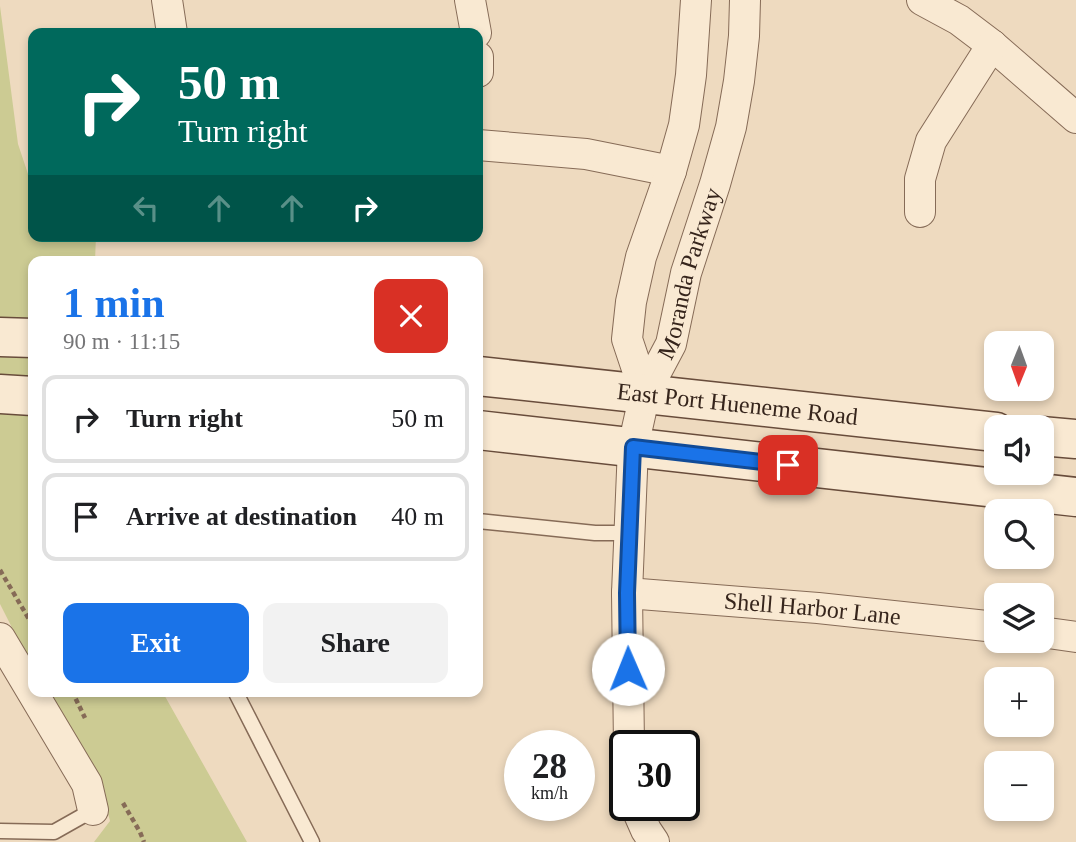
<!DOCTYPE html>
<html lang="en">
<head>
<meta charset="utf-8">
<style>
	body { margin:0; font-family:Georgia,serif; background:#f2f2f2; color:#202124; height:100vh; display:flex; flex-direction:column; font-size:26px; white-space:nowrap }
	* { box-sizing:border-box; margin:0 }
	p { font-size:23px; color:#757577 }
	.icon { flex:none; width:38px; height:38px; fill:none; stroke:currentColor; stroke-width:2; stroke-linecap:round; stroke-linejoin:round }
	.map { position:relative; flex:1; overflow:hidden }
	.panel { position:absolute; left:28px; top:256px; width:455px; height:441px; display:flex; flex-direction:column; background:#fff; border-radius:14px; box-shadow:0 4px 10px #0003 }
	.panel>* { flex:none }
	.banner { position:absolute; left:28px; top:28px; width:455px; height:214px; border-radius:14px; box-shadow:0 4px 10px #0003; background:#00695c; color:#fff; overflow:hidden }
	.needle { width:46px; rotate:181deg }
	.fabs { position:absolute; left:984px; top:331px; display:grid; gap:14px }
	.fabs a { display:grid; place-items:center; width:70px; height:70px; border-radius:14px; background:#fff; box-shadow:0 4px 10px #0003; font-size:35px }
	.speed { position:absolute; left:504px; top:730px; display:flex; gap:14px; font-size:35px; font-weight:700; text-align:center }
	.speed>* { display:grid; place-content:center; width:91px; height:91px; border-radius:50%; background:#fff; box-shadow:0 4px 10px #0003; line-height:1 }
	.speed small { font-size:18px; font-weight:400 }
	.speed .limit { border:4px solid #111; border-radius:10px; background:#fff; color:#111 }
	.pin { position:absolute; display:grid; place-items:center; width:60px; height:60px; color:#fff; margin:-30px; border-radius:14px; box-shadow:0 4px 10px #0006 }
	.me { position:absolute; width:77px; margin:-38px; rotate:359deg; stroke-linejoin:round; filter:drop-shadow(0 0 5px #0008) }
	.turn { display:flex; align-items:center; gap:24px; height:147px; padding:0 35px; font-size:32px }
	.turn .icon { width:91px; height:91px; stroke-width:2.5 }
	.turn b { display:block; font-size:49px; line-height:60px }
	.lanes { display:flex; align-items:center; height:66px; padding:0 35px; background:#0003; justify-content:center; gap:35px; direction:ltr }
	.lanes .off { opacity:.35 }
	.round { display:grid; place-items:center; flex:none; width:74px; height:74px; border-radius:14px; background:#f2f2f2 }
	.summary { display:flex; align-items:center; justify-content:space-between; height:119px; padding:0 35px }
	h1 { font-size:42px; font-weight:800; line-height:52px; color:#1a73e8 }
	.primary-button { display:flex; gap:14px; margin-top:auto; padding:14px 35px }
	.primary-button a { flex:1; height:80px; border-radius:14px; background:#1a73e8; color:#fff; font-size:28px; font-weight:800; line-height:80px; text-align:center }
	.primary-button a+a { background:#f2f2f2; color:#202124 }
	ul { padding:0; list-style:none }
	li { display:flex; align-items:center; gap:21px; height:88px; margin:0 14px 10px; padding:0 21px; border:4px solid #e0e0e0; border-radius:14px }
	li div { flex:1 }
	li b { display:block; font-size:26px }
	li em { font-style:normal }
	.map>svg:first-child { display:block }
	.green { fill:#cccb93 }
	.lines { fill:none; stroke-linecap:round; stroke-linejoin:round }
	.service-casing { stroke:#866b57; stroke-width:17 }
	.minor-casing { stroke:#866b57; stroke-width:32 }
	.secondary-casing { stroke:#684c3b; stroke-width:41 }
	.path { stroke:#866b57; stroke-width:4.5; stroke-dasharray:5 3.5; stroke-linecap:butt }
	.service { stroke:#f9e9d2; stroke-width:14 }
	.minor { stroke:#f9e9d2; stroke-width:30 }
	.secondary { stroke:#f9e9d2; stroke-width:38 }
	.route-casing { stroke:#114b97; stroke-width:18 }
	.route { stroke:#1a73e8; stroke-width:12 }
	.labels { text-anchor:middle; stroke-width:7; stroke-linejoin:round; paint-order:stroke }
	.street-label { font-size:24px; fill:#36251c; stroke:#f5e5ce }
</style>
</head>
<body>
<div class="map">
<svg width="1076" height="842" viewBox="0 0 1076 842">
	<rect width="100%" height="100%" fill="#eedabf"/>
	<path class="green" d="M 0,6 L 18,144 L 33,189 L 33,236 L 96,236 L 95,261 L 33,261 L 33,669 L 0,604 Z
		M 46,691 L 162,691 L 247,842 L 94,842 L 110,821 L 100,781 Z"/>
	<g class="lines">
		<g class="service-casing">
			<path id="service" d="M 478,521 L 595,533 L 629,533
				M 235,691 L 312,842
				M 0,831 L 54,832 L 93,810"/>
		</g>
		<g class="minor-casing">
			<g id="minor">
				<path d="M 167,0 L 172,33"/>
				<path d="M 470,0 L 476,33"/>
				<path d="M 922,0 L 959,20 L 992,45 L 1076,118"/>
				<path d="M 478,57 L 478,72"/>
				<path d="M 478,145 L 586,154 L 671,171"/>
				<path d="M 920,212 L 920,179 L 931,141 L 992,45"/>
				<path d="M 645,393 L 627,339 L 631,302 L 641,257 L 671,171 L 684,125 L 691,75 L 696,0"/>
				<path id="s1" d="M 627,593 L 818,608 L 996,627"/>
				<path d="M 1041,632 L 1076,637"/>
				<path d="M 0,638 L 87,784 L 93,810"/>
				<path id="s2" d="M 629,746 L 627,593 L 633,447 L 645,393 L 671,344 L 686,273 L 715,184 L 731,127 L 739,81 L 744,36 L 745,0"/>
				<path d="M 635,805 L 646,830 L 654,842"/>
			</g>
		</g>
		<g class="secondary-casing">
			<g id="secondary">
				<path d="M 0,337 L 33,338"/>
				<path id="s3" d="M 478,376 L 996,432"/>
				<path d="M 0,394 L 33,396"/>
				<path d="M 478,430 L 1076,497"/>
				<path d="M 1041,436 L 1076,439"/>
			</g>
		</g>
		<path class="path" d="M 0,570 L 33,626
			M 72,691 L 85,718
			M 123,803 L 140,832 L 144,842"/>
		<use href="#service" class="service"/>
		<use href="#minor" class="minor"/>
		<use href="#secondary" class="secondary"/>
	</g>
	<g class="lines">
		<g class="route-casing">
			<path id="route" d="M 628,669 L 627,593 L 633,447 L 788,465"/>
		</g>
		<use href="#route" class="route"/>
	</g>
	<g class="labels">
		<g class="street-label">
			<text dy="8" stroke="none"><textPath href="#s2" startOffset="483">Moranda Parkway</textPath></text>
			<text dy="8" stroke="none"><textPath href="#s3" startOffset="261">East Port Hueneme Road</textPath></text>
			<text dy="8" stroke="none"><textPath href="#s1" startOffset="186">Shell Harbor Lane</textPath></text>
		</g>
	</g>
</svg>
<div class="fabs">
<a><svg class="needle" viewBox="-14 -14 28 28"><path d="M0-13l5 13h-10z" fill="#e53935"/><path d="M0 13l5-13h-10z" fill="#757577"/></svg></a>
<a><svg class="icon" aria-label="sound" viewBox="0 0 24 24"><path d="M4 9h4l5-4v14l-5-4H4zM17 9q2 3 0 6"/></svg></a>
<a><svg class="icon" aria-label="search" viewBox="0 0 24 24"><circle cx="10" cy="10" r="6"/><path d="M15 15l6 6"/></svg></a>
<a><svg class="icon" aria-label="layers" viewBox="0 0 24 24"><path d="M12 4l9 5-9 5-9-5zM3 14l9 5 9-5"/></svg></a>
<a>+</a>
<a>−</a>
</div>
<div class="speed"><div>28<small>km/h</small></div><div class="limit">30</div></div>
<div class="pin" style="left:788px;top:465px;background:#d93025"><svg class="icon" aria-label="arrive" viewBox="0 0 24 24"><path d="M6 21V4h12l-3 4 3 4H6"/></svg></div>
<svg class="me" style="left:628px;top:669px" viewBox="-20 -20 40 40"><circle r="19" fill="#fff"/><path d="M0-13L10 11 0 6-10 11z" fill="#1a73e8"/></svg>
<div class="banner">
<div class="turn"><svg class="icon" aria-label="right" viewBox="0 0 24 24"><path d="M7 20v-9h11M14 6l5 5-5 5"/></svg><div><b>50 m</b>Turn right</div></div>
<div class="lanes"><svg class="icon off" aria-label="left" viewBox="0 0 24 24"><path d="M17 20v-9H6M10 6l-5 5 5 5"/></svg><svg class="icon off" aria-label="ahead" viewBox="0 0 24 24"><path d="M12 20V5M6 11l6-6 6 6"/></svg><svg class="icon off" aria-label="ahead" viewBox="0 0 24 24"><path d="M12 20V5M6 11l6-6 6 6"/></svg><svg class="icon" aria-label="right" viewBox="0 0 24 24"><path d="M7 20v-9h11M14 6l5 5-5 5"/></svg></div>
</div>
<section class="panel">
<div class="summary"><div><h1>1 min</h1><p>90 m · 11:15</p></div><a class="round" style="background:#d93025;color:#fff"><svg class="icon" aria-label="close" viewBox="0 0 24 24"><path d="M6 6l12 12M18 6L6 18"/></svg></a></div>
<ul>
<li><svg class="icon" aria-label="right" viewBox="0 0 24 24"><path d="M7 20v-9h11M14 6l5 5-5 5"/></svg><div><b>Turn right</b></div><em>50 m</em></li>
<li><svg class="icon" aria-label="arrive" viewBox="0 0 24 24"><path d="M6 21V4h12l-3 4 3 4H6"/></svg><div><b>Arrive at destination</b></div><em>40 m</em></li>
</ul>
<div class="primary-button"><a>Exit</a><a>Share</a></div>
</section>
</div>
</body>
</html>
